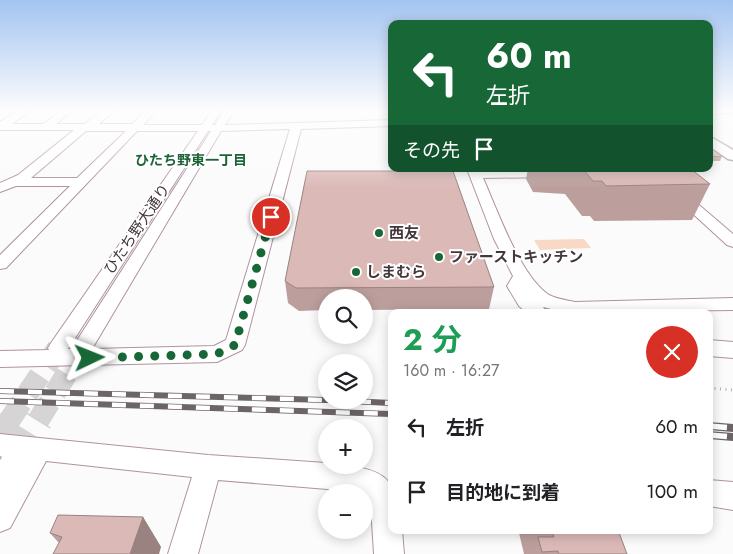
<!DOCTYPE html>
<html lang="ja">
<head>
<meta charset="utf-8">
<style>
	body { margin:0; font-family:Jost,"Noto Sans JP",sans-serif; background:#f6f6f6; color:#202124; height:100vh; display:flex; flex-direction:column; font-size:19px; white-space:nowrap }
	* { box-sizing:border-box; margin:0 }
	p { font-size:16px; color:#757577 }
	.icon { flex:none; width:28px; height:28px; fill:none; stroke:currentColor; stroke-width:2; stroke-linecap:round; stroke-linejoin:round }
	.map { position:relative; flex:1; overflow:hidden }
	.sheet { position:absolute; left:388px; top:309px; width:325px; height:225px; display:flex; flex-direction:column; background:#fff; border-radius:10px; box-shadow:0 2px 12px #0003 }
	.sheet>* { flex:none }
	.guide { position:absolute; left:388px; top:20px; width:325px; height:152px; border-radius:10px; box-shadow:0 2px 12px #0003; background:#176737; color:#fff; overflow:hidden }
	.tools { position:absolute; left:318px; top:289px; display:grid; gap:10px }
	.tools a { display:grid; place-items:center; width:55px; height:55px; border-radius:50%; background:#fff; box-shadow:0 2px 12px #0003; font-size:25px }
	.pin { position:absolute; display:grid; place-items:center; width:42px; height:42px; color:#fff; margin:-21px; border:2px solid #fff; border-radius:50%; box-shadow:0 1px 5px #0007 }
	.me { position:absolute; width:55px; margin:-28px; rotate:88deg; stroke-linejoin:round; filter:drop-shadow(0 0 4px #0008) }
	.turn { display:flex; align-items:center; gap:18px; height:105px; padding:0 15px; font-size:22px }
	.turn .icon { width:65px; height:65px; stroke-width:2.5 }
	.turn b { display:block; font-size:35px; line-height:42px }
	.then { display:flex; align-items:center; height:48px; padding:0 15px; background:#0003; gap:10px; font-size:19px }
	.round { display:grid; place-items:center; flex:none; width:52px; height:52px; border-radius:26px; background:#f6f6f6 }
	.headline { display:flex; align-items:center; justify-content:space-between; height:85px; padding:0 15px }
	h1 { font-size:30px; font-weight:700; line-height:38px; color:#1e9e55 }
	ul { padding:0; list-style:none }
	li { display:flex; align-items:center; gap:15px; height:65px; padding:0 15px }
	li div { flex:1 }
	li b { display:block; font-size:19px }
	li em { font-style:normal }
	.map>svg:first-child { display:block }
	.green { fill:#f8d9c5 }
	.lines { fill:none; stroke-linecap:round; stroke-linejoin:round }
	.minor-tunnel-far1 { stroke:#d6d4d5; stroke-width:22; stroke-dasharray:22 11; stroke-linecap:butt }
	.minor-tunnel { stroke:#d6d4d5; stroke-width:28; stroke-dasharray:28 14; stroke-linecap:butt }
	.minor-casing { stroke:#af93a0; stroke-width:2 }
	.major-casing { stroke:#af93a0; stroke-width:3 }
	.path { stroke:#b5b0b2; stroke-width:3; stroke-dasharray:1 4.5; stroke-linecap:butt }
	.minor { fill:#fff; fill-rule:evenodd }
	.major { fill:#fff; fill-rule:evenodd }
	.rail-far1-casing { stroke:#6d6468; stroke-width:6 }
	.rail-casing { stroke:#6d6468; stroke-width:8 }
	.rail-far1 { stroke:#fff; stroke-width:4.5; stroke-dasharray:14; stroke-linecap:butt }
	.rail { stroke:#fff; stroke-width:5.5; stroke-dasharray:18; stroke-linecap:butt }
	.wall { fill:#bc9f9d }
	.shaded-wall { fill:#998280 }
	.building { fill:#dbb9b7; stroke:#998280 }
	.route { stroke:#176737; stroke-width:9; stroke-dasharray:0 16.2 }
	.poi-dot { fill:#176737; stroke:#fff; stroke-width:2 }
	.labels { text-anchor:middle; stroke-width:4; stroke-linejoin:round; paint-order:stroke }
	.far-neighbourhood-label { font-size:14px; font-weight:bold; fill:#1d6337; stroke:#fff }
	.street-label { font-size:15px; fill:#44383d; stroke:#fff }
	.poi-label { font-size:15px; font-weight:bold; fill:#44383d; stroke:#fff; text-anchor:start }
</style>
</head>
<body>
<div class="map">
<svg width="733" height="554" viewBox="0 0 733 554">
	<rect width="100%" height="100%" fill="#fbfbfb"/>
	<path class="green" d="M 584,239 L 591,248 L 540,250 L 534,240 Z"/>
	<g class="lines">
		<path class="minor-tunnel-far1" d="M 9,421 L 58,348
			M 38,421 L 83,347"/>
		<path class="minor-tunnel" d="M 0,435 L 10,420
			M 16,457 L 39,420"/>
		<g class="minor-casing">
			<path id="minor" d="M 20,110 L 32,110 L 12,124 L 43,124 L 62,110 L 73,110 L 56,124 L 84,124 L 104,110 L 115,110 L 99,124 L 132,124 L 146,110 L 157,110 L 143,125 L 202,125 L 212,110 L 222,110 L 212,125 L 215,125 L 224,110 L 234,110 L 225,125 L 391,120 L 391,126 L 301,129 L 245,345 L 242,350 L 217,362 L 0,367 L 0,351 L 49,350 L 48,348 L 51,343 L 198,131 L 137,131 L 6,268 L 0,269 L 0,255 L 70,186 L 16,186 L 0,192 L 0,183 L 18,175 L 74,130 L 0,130 L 0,122 ZM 290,129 L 226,340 L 214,346 L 92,349 L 221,131 ZM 86,131 L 126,131 L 77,178 L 31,178 ZM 208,131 L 211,131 L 76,342 L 73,347 L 74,349 L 68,349 Z
				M 709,110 L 733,110 L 733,113 L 709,114 Z
				M 467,169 L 550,169 L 556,173 L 550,177 L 483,178 C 497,209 520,276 549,295 C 557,299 566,300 575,302 L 733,298 L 733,310 L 564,312 L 543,307 L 546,312 L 526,312 L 519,306 L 507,286 L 513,276 L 494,239 Z
				M 644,169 L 657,169 L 733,234 L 733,247 L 727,245 Z
				M 709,340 L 733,342 L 733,358 L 709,356 Z
				M 0,434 L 208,455 L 326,463 L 326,465 C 345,465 382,466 391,486 C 394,495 391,520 391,530 L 402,530 L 404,554 L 374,554 L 371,506 L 364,492 L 218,480 L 198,554 L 168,554 L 192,477 L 46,461 L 10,528 L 0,532 L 0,460 L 2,457 L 0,456 Z
				M 709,480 L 733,482 L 733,510 L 709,506 Z"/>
		</g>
		<g class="major-casing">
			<path id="major" d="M 709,136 L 733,150 L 733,160 L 728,159 L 709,146 Z"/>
		</g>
		<path class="path" d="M 709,388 L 733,390"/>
		<use href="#minor" class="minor"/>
		<use href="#major" class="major"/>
		<g class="rail-far1-casing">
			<path id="rail-far1" d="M 0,391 L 326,400
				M 329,400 L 391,403
				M 0,401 L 391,414"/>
		</g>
		<g class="rail-casing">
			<path id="rail" d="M 709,426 L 733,428
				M 709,435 L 733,437"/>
		</g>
		<use href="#rail-far1" class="rail-far1"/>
		<use href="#rail" class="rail"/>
	</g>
	<path class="wall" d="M 709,147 L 722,156 L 720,161 L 709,161 Z
		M 528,169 L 691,169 L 710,184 L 692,220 L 594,221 L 590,216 L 582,216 L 565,194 L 533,192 L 526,179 Z
		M 285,281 L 494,287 L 489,309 L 364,310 L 364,298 L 326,298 L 326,310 L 299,311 L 288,303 Z
		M 143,517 L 161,547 L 59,543 L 50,533 Z
		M 465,530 L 618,530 L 627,554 L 524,554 L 519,533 L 466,532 Z"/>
	<path class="shaded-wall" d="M 143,517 L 161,547 L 159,554 L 130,554 Z"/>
	<path class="building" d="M 709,147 L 722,156 L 709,157 Z
		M 583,169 L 691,169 L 710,184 L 606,186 L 602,181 L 593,181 Z
		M 307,171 L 453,171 L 494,287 L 296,288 L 285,281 Z
		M 58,515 L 143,517 L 130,554 L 53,554 L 62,537 L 50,533 Z
		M 552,530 L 618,530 L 627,554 L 559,554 L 558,551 L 542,552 L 538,537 L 554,537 Z"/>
	<linearGradient id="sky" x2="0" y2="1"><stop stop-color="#a3c4f1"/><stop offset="0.59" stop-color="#fdfdfd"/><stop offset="1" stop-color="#fdfdfd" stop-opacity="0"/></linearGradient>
	<rect width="733" height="188" fill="url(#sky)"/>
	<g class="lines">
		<path class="route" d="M 90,358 L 217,354 L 235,345 L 271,217"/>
	</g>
	<g class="poi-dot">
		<circle cx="379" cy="233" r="5"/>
		<circle cx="439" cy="257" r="5"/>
		<circle cx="356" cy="272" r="5"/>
	</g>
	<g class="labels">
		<g class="far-neighbourhood-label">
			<text x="191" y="165">ひたち野東一丁目</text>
		</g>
		<g class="street-label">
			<text transform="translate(137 229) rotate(-56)" y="5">ひたち野大通り</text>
		</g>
		<g class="poi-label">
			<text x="389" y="238">西友</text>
			<text x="449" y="262">ファーストキッチン</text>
			<text x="366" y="277">しまむら</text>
		</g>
	</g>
</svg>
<div class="tools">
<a><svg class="icon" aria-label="search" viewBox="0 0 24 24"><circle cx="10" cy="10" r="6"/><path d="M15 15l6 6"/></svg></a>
<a><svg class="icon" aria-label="layers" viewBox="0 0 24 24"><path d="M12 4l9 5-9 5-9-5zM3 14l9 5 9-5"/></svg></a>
<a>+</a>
<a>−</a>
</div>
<div class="pin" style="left:271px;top:217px;background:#d93025"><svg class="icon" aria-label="arrive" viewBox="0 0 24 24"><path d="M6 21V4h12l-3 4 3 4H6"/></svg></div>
<svg class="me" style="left:90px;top:358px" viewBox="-20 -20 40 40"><path d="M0-17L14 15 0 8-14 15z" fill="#176737" stroke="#fff" stroke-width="4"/></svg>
<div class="guide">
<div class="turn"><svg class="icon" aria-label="left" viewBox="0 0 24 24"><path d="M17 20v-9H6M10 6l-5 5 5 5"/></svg><div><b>60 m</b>左折</div></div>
<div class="then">その先<svg class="icon" aria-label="arrive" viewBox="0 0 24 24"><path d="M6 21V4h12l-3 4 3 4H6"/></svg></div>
</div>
<section class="sheet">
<div class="headline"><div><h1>2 分</h1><p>160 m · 16:27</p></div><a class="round" style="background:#d93025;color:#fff"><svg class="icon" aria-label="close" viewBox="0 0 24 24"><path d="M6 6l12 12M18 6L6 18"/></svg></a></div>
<ul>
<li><svg class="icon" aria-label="left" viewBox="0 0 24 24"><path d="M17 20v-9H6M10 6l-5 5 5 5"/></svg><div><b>左折</b></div><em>60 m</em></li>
<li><svg class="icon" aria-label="arrive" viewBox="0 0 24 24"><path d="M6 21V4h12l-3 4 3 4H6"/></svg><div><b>目的地に到着</b></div><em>100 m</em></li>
</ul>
</section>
</div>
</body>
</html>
